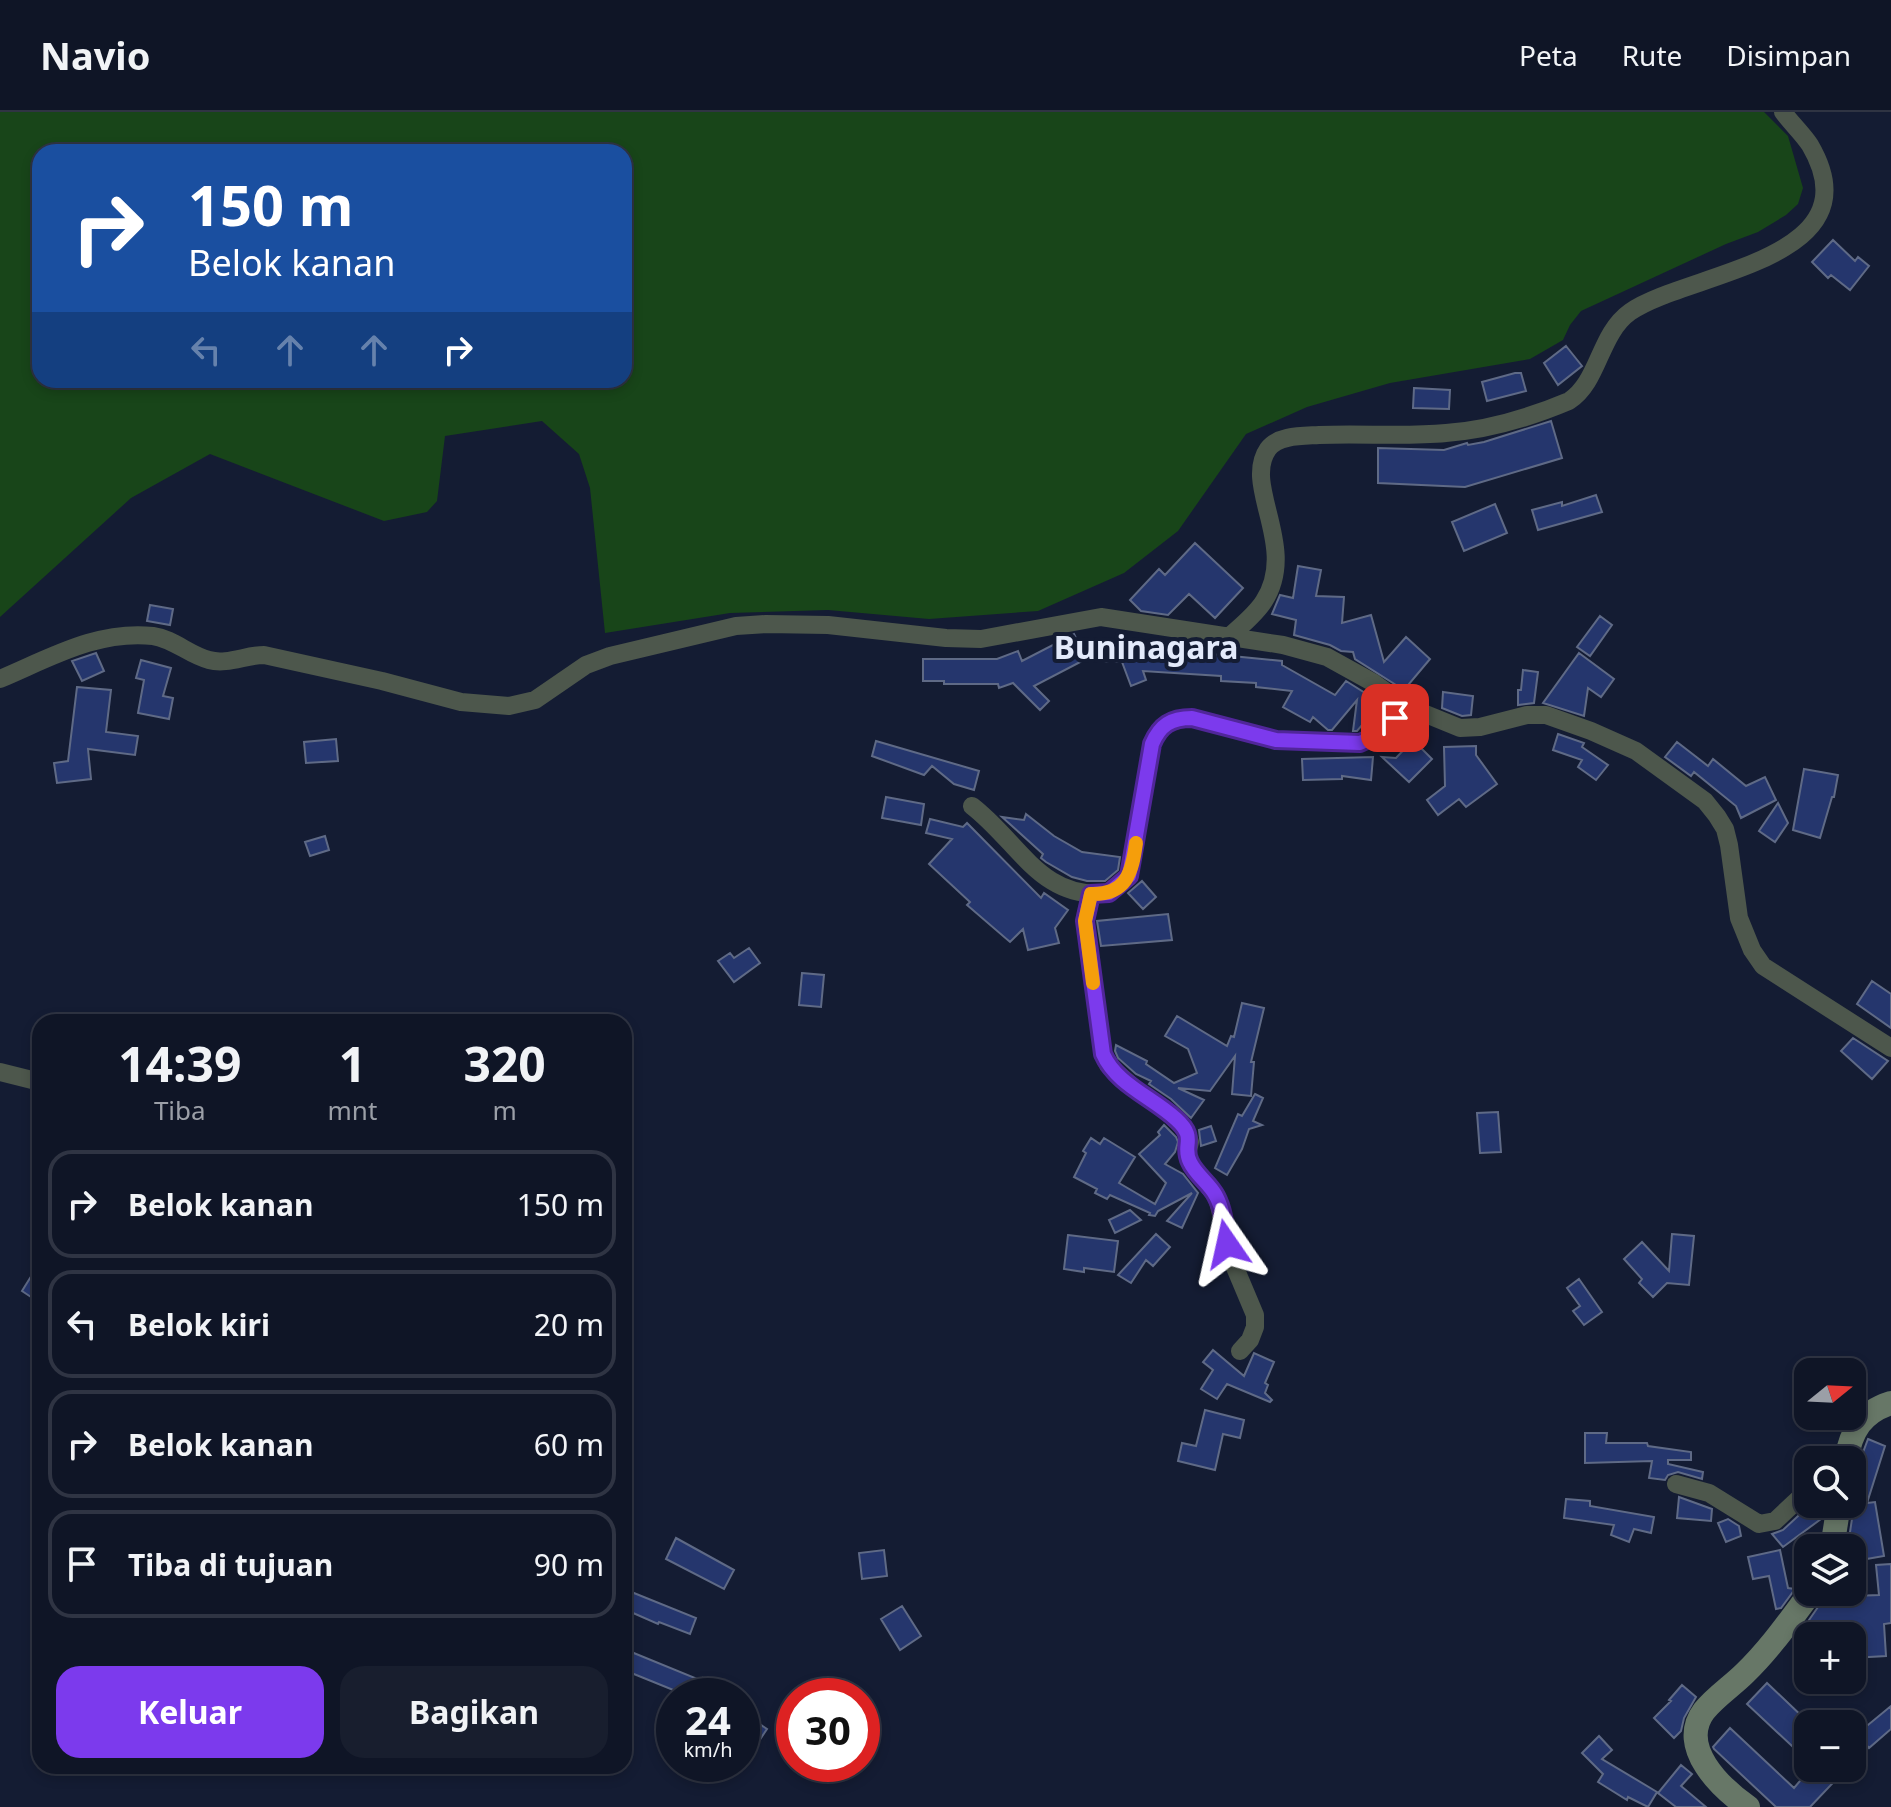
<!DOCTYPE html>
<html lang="id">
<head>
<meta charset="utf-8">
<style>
	body { margin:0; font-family:"Noto Sans",sans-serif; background:#181e2e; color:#f1f3f6; height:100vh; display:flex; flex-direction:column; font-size:30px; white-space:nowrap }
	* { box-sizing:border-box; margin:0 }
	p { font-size:26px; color:#9b9fa7 }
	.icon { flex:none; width:44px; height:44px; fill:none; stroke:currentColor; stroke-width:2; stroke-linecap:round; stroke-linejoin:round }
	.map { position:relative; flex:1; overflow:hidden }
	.drawer { position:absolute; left:32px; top:902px; width:600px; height:760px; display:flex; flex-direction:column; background:#0f1526; border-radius:24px; box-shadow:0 4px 12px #0003,0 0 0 2px #2f3443 }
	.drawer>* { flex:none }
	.top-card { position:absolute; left:32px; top:32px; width:600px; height:244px; border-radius:24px; box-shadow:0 4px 12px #0003,0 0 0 2px #2f3443; background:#1a4fa0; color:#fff; overflow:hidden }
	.needle { width:52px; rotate:72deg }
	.tools { position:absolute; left:1794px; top:1246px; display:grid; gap:16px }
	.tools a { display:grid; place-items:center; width:72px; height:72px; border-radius:16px; background:#0f1526; box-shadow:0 4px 12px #0003,0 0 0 2px #2f3443; font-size:40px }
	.speed { position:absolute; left:656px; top:1566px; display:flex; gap:16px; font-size:40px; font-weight:700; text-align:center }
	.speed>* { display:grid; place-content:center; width:104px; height:104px; border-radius:50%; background:#0f1526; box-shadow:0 4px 12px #0003,0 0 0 2px #2f3443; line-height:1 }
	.speed small { font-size:20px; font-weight:400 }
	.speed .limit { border:12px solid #d22; background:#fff; color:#111 }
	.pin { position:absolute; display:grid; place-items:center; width:68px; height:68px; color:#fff; margin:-34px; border-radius:16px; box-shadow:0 4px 12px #0006 }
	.me { position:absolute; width:88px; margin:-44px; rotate:349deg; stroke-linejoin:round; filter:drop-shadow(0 0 6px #0008) }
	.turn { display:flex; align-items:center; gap:28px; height:168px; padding:0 24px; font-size:36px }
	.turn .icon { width:104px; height:104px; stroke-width:2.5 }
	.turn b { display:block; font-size:56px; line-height:68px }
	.lanes { display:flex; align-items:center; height:76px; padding:0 24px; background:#0003; justify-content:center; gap:40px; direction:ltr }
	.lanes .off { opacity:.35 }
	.eta { display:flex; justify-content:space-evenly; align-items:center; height:136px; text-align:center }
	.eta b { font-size:48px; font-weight:700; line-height:56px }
	.button { display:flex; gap:16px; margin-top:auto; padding:16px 24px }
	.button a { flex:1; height:92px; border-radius:24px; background:#7c3aed; color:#fff; font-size:32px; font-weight:700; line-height:92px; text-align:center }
	.button a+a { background:#181e2e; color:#f1f3f6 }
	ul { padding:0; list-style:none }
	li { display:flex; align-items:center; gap:24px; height:108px; margin:0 16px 12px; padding:0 8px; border:4px solid #2f3443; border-radius:24px }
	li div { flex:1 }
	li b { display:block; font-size:30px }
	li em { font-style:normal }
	header { display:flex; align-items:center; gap:48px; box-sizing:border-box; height:112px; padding:0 40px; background:#0f1526; border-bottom:2px solid #2f3443 }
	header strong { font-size:38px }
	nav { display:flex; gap:44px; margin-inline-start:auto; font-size:28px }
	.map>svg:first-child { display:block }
	.green { fill:#184519; fill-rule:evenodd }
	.building { fill:#25366d; stroke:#5f6a86; stroke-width:2 }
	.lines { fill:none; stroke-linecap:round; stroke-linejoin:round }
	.street { stroke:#4d574c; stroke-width:18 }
	.secondary { stroke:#677767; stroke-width:24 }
	.route-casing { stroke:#51269a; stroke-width:20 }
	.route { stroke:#7c3aed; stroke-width:14 }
	.slow { stroke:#f59e0b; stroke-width:14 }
	.labels { text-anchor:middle; stroke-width:8; stroke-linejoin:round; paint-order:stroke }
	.quarter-label { font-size:32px; font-weight:bold; fill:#e3eafb; stroke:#141c33 }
</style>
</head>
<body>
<header>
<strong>Navio</strong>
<nav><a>Peta</a><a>Rute</a><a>Disimpan</a></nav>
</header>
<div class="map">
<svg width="1891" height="1695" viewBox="0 0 1891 1695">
	<rect width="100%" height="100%" fill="#141c33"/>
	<path class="green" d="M 0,0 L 1764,0 L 1788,24 L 1803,76 L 1798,92 L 1786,103 L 1758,120 L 1726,132 L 1581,199 L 1570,213 L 1563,228 L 1530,247 L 1390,271 L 1307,295 L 1246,322 L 1178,419 L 1124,461 L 1038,499 L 929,507 L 828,498 L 730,501 L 605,521 L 590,376 L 579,342 L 542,309 L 445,324 L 437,389 L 427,400 L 384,409 L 210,342 L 131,386 L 0,505 ZM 40,40 L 624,40 L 624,268 L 40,268 Z"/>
	<path class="building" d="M 1833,128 L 1855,149 L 1858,145 L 1869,154 L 1850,178 L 1831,163 L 1828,166 L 1812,150 Z
		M 1566,234 L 1582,254 L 1558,273 L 1544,251 Z
		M 1515,261 L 1521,261 L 1526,279 L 1487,289 L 1482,270 Z
		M 1414,276 L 1450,278 L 1449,297 L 1413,296 Z
		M 1551,309 L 1562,346 L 1465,375 L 1378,371 L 1378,336 L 1444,338 L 1467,331 L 1468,333 L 1484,330 Z
		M 1596,383 L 1602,400 L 1538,418 L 1532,398 L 1562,390 L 1562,394 Z
		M 1495,392 L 1507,421 L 1464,439 L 1452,410 Z
		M 1195,431 L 1243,476 L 1215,506 L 1189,482 L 1168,503 L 1141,499 L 1130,488 L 1159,457 L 1165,463 Z
		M 1298,454 L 1321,458 L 1316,484 L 1344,485 L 1342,511 L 1371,503 L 1384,550 L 1406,525 L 1430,547 L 1404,578 L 1355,547 L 1353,540 L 1341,539 L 1330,533 L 1294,523 L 1296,508 L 1272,502 L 1280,483 L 1293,486 Z
		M 150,493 L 173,497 L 170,513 L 147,509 Z
		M 1600,504 L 1612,513 L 1590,544 L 1577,535 Z
		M 1074,522 L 1086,547 L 1034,574 L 1049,589 L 1040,598 L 1013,571 L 999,576 L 998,572 L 944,572 L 944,569 L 923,569 L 923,547 L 997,547 L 1018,539 L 1022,549 Z
		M 1102,529 L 1142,531 L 1142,536 L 1212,539 L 1212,542 L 1282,549 L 1282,553 L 1335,583 L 1346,569 L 1381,591 L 1357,619 L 1353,619 L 1357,588 L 1332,618 L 1328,618 L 1313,605 L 1310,610 L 1283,595 L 1292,579 L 1256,575 L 1256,571 L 1221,569 L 1221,564 L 1143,559 L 1146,568 L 1131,574 L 1122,550 L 1102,549 Z
		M 96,541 L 104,559 L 82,569 L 72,549 Z
		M 1579,541 L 1614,567 L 1601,585 L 1588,576 L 1584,604 L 1543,591 Z
		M 141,548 L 171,556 L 163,584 L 173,586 L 169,607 L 138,601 L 144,568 L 136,566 Z
		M 1523,558 L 1538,560 L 1534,591 L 1518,593 L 1518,578 L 1521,578 Z
		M 77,575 L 111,578 L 106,620 L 138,624 L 135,643 L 88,637 L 91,667 L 57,671 L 54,651 L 68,649 Z
		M 1443,580 L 1473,584 L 1471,603 L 1462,604 L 1442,596 Z
		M 1558,622 L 1584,631 L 1582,635 L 1608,653 L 1596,668 L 1578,655 L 1582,648 L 1553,638 Z
		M 336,627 L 338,649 L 306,651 L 304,630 Z
		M 1413,628 L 1432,647 L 1409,670 L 1382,645 L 1396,646 Z
		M 876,629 L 979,659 L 974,678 L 954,672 L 932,654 L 924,663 L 872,644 Z
		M 1677,630 L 1708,654 L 1713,647 L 1746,674 L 1765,665 L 1776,688 L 1741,706 L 1736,694 L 1694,660 L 1691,664 L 1665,645 Z
		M 1476,634 L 1476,643 L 1497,672 L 1466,695 L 1459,687 L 1438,703 L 1427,688 L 1445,674 L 1444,635 Z
		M 1373,645 L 1371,668 L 1342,664 L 1342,667 L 1303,668 L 1302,647 Z
		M 1804,657 L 1838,663 L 1834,685 L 1832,685 L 1820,726 L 1793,718 Z
		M 886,685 L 924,692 L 921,713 L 882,706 Z
		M 1778,691 L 1788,711 L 1775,730 L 1759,719 Z
		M 1026,702 L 1054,724 L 1082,740 L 1120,745 L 1118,758 L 1105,769 L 1087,769 L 1072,765 L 1046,750 L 1041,746 L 1043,742 L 1002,705 L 1024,708 Z
		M 930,707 L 963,715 L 967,711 L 1041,786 L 1044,781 L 1068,798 L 1055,816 L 1059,831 L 1028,838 L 1023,817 L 1010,830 L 967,793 L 970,790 L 929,752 L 952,727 L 926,721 Z
		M 325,724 L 329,738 L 310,744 L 305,730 Z
		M 1142,769 L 1156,785 L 1143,797 L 1128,781 Z
		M 1168,802 L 1172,828 L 1101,834 L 1097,809 Z
		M 749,836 L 760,851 L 734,870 L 718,849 L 730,841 L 734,846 Z
		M 802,861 L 824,863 L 821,895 L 799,893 Z
		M 1872,869 L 1891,882 L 1891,916 L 1857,892 Z
		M 1242,891 L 1264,896 L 1251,950 L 1254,950 L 1251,984 L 1232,982 L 1235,944 L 1210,979 L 1178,976 L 1204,988 L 1191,1006 L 1171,987 L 1149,972 L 1151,969 L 1136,962 L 1118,946 L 1115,939 L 1116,933 L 1147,949 L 1146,952 L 1174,971 L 1197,961 L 1188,937 L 1165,924 L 1177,904 L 1227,934 L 1231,924 L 1234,925 Z
		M 1853,926 L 1888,949 L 1872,967 L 1841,939 Z
		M 1255,982 L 1263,986 L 1253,1009 L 1262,1013 L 1249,1017 L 1242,1037 L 1227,1063 L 1215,1056 L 1238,1002 L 1242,1004 Z
		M 1498,1000 L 1501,1040 L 1480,1041 L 1477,1001 Z
		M 1164,1013 L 1176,1025 L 1178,1030 L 1175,1040 L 1165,1052 L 1183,1062 L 1198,1081 L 1182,1116 L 1167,1109 L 1192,1081 L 1158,1099 L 1155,1104 L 1149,1103 L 1150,1101 L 1110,1083 L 1107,1087 L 1095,1081 L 1097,1077 L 1074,1065 L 1086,1041 L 1083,1039 L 1091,1026 L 1100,1032 L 1104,1026 L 1135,1045 L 1119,1071 L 1155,1092 L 1166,1071 L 1139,1042 L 1160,1023 L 1158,1020 Z
		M 1211,1014 L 1216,1029 L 1201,1034 L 1199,1018 Z
		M 1130,1098 L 1141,1108 L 1115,1121 L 1109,1108 Z
		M 1156,1122 L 1170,1135 L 1153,1154 L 1146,1148 L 1131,1171 L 1118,1163 Z
		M 1672,1122 L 1694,1124 L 1689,1173 L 1667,1171 L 1653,1185 L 1639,1171 L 1642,1167 L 1624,1147 L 1642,1130 L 1669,1159 Z
		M 1068,1123 L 1118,1129 L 1114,1160 L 1084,1156 L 1084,1160 L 1064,1157 Z
		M 40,1150 L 40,1191 L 22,1179 Z
		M 1579,1167 L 1602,1200 L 1584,1213 L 1573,1199 L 1580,1194 L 1567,1176 Z
		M 1213,1238 L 1244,1264 L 1254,1241 L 1274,1250 L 1265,1271 L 1268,1273 L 1265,1281 L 1272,1288 L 1270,1290 L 1227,1272 L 1217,1287 L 1201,1277 L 1213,1258 L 1203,1250 Z
		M 1205,1298 L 1244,1308 L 1240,1326 L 1223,1322 L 1215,1358 L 1178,1349 L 1182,1331 L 1196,1334 Z
		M 1585,1321 L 1607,1321 L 1606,1331 L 1647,1331 L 1648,1334 L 1691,1340 L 1691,1348 L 1668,1348 L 1668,1352 L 1703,1360 L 1702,1367 L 1678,1360 L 1668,1363 L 1665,1368 L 1649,1366 L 1652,1349 L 1585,1351 Z
		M 1868,1327 L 1885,1334 L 1867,1391 L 1875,1390 L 1884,1444 L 1855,1449 L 1850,1420 L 1854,1394 L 1852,1370 Z
		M 1679,1385 L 1712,1397 L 1711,1409 L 1677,1406 Z
		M 1566,1387 L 1590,1389 L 1590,1394 L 1654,1405 L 1651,1421 L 1634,1417 L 1629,1430 L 1611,1423 L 1614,1413 L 1564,1406 Z
		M 1811,1392 L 1821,1407 L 1783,1435 L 1772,1422 L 1783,1418 Z
		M 1728,1407 L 1739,1414 L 1741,1424 L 1726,1430 L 1718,1411 Z
		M 676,1426 L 734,1458 L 724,1477 L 666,1447 Z
		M 884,1438 L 887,1464 L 862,1467 L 859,1441 Z
		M 1780,1438 L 1788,1476 L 1795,1477 L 1781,1496 L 1776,1497 L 1769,1464 L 1753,1467 L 1748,1445 Z
		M 1891,1452 L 1891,1511 L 1884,1512 L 1886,1544 L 1852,1546 L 1852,1524 L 1808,1524 L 1809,1508 L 1825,1485 L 1879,1483 L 1876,1453 Z
		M 624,1477 L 696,1506 L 690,1522 L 659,1510 L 658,1512 L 624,1497 Z
		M 902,1494 L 921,1524 L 900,1538 L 881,1507 Z
		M 624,1537 L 702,1569 L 703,1566 L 735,1584 L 688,1584 L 624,1558 Z
		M 1767,1571 L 1808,1610 L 1808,1649 L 1747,1592 Z
		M 1682,1573 L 1696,1585 L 1684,1606 L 1681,1619 L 1674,1626 L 1654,1606 L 1671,1589 L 1669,1588 Z
		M 1891,1594 L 1891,1617 L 1869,1636 L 1857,1622 Z
		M 742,1600 L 767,1617 L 759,1629 L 742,1618 Z
		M 1730,1616 L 1794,1676 L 1811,1656 L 1847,1656 L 1810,1695 L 1776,1695 L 1714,1637 L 1713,1635 Z
		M 1599,1624 L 1612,1638 L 1602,1647 L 1657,1680 L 1648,1695 L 1628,1685 L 1627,1688 L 1598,1670 L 1603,1662 L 1582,1641 Z
		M 1681,1653 L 1692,1662 L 1681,1674 L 1706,1695 L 1676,1695 L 1658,1681 Z"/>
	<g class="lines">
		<path class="street" d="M 1230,524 C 1242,513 1256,502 1264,489 C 1299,434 1242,374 1268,337 C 1278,323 1303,324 1319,323 C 1361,321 1404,325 1446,321 C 1488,318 1531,305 1569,289 C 1599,270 1599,222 1630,200 C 1687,160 1878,149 1810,33 C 1802,21 1791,11 1783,0
			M 0,567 C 50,546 97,518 153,524 C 174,527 189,543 209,548 C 227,553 246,543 264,543 L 382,569 L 461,590 L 509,594 L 535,588 L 586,553 L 610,544 L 736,514 L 766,512 L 828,513 L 946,526 L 981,527 L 1101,505 L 1283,533 L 1327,545 L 1374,571 L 1406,594 L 1460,616 L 1480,615 L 1527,603 L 1546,603 L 1591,619 L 1636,639 L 1705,689 L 1717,704 L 1725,717 L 1729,733 L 1739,806 L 1752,838 L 1763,854 L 1891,936
			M 972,694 C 1020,731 1041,789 1109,781 L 1129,764 L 1152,632 C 1160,613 1171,605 1192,606 L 1276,628 L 1360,631 L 1371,626 L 1406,594
			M 1091,782 L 1085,809 L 1103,942 L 1108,953 L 1140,981 L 1163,996 L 1186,1018 L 1190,1030 L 1187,1042 L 1191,1053 L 1217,1085 L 1231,1146 L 1255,1203 L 1255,1215 L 1250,1228 L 1240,1239
			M 0,960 L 40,970
			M 1676,1372 L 1709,1381 L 1759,1412 L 1775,1409 L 1808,1378"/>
		<path class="secondary" d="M 1846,1348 C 1851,1319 1862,1300 1891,1291
			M 1832,1436 L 1839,1392
			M 1748,1695 C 1721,1676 1677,1635 1704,1599 C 1715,1585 1732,1574 1745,1561 C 1770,1537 1790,1508 1811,1480"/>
	</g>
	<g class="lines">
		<g class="route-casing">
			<path id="route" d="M 1227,1132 C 1225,1117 1224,1099 1216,1084 C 1210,1072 1196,1063 1190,1050 C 1181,1032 1198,1027 1176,1007 C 1152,985 1116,972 1103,942 L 1085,809 L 1091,782 L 1109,781 L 1129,764 L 1152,632 C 1160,613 1171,606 1192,606 L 1276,628 L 1360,631 L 1371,626 L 1395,606"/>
		</g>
		<use href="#route" class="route"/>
		<path class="slow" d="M 1093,871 L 1085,809 L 1091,782 C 1127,783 1132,760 1136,731"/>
	</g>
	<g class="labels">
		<g class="quarter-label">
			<text x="1146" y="547">Buninagara</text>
		</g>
	</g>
</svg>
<div class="tools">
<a><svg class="needle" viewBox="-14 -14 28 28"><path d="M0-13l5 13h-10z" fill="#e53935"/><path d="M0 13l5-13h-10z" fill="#9b9fa7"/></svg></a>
<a><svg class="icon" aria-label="search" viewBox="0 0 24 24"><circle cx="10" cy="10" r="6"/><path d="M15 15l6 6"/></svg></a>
<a><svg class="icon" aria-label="layers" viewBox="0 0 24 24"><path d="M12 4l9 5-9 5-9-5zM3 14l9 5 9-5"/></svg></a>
<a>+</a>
<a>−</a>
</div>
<div class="speed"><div>24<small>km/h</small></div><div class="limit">30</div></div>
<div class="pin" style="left:1395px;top:606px;background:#d93025"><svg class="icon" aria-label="arrive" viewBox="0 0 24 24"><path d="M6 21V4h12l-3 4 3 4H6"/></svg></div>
<svg class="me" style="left:1227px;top:1132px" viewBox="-20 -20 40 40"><path d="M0-17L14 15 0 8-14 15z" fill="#7c3aed" stroke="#fff" stroke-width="4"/></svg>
<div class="top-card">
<div class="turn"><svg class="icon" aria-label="right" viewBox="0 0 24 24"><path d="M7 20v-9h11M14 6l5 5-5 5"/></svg><div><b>150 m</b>Belok kanan</div></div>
<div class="lanes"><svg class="icon off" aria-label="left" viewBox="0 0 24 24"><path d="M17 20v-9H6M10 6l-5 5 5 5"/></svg><svg class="icon off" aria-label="ahead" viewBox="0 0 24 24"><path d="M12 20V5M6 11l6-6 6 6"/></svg><svg class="icon off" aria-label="ahead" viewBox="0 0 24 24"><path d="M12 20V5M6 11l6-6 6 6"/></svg><svg class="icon" aria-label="right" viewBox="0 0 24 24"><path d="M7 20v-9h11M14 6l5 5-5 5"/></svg></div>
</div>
<section class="drawer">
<div class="eta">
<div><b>14:39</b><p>Tiba</p></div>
<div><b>1</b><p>mnt</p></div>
<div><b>320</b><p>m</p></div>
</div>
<ul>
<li><svg class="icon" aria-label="right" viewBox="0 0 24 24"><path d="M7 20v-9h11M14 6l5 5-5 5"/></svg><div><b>Belok kanan</b></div><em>150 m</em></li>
<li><svg class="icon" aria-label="left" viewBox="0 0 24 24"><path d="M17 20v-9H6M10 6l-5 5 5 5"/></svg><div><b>Belok kiri</b></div><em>20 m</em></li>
<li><svg class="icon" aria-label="right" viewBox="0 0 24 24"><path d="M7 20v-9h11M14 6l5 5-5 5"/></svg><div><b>Belok kanan</b></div><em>60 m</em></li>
<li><svg class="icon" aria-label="arrive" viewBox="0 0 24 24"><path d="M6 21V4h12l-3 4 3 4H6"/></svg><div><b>Tiba di tujuan</b></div><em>90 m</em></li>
</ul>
<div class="button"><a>Keluar</a><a>Bagikan</a></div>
</section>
</div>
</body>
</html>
